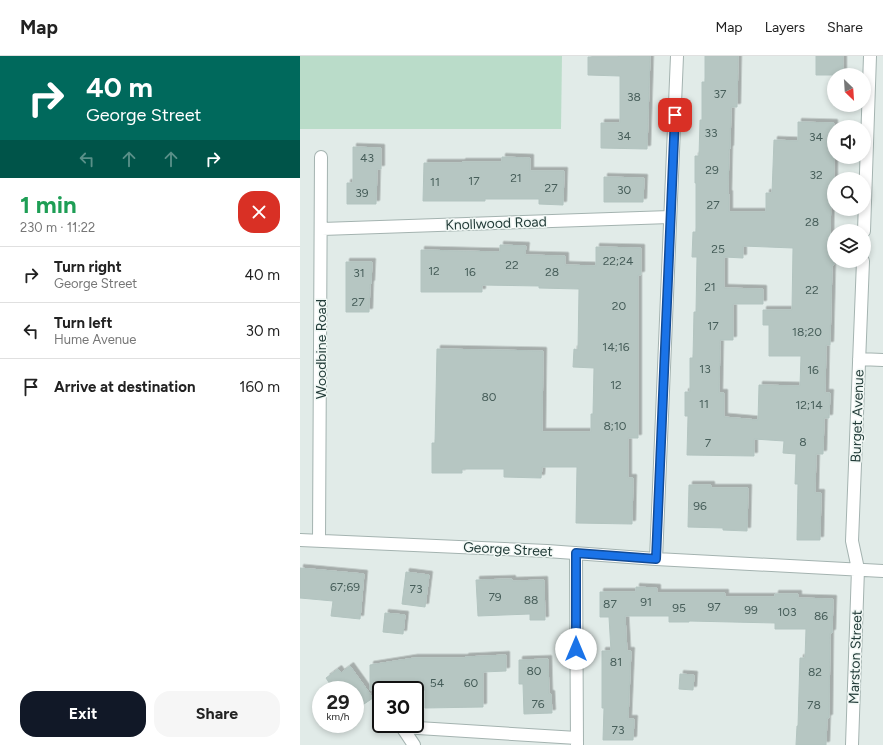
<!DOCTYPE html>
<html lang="en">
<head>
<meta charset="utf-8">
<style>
	body { margin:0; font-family:Figtree,sans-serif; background:#f6f6f6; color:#222; height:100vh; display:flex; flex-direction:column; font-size:15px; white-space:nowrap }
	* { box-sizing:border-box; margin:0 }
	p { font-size:13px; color:#767676 }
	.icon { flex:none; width:22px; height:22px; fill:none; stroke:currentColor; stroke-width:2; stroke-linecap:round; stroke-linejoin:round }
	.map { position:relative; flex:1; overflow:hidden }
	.panel { display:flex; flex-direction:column; background:#fff; width:300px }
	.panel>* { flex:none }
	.guide { background:#00695c; color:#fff; overflow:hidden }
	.needle { width:26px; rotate:155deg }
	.fabs { position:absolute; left:527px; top:12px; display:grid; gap:8px }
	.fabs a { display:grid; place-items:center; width:44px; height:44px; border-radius:50%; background:#fff; box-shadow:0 2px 6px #0003; font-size:20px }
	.speed { position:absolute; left:12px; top:625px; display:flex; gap:8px; font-size:20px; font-weight:700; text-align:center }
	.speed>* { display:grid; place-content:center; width:52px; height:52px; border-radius:50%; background:#fff; box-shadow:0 2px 6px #0003; line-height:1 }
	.speed small { font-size:10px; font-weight:400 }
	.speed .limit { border:2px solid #111; border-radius:6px; background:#fff; color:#111 }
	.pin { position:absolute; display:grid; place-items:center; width:34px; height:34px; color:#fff; margin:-17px; border-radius:8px; box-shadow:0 2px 6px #0006 }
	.me { position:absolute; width:44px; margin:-22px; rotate:0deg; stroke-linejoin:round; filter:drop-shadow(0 0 3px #0008) }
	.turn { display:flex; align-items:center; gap:14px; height:84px; padding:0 20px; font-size:18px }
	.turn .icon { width:52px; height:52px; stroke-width:2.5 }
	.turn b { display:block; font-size:28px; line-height:34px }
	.lanes { display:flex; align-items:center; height:38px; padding:0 20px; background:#0003; justify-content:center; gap:20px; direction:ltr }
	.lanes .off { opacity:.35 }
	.round { display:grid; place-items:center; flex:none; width:42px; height:42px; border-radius:16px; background:#f6f6f6 }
	.headline { display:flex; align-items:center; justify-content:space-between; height:68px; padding:0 20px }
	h1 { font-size:24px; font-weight:700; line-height:30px; color:#1e9e55 }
	.button { display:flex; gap:8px; margin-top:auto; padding:8px 20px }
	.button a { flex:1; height:46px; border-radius:16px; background:#111827; color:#fff; font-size:16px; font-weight:700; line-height:46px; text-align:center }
	.button a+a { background:#f6f6f6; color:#222 }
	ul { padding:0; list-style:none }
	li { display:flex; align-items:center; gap:12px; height:56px; padding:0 20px; border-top:1px solid #e0e0e0 }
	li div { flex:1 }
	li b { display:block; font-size:15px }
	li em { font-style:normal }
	header { display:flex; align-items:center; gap:24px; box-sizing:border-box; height:56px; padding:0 20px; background:#fff; border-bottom:1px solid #e0e0e0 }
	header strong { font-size:19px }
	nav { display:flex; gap:22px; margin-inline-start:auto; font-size:14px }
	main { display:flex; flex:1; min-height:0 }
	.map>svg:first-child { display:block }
	.green { fill:#badcc9 }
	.building { fill:#b6c6c2; stroke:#b3c4c0; fill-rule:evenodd; filter:url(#shadow) }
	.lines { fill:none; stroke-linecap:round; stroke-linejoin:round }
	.minor-casing { stroke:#a4b3b0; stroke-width:14 }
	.minor { stroke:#fff; stroke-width:12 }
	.route-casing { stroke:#114b97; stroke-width:10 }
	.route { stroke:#1a73e8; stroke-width:7 }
	.labels { text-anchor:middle; stroke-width:3; stroke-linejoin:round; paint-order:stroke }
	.number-label { font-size:12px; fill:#475e5a }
	.street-label { font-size:14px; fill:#223b38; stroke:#f1f8f5 }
</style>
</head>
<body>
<header>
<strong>Map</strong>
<nav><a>Map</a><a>Layers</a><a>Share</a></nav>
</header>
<main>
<section class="panel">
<div class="guide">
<div class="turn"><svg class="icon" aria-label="right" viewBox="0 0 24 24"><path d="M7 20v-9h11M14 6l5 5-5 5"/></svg><div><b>40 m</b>George Street</div></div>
<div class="lanes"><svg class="icon off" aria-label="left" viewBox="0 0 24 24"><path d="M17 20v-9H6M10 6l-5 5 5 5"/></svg><svg class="icon off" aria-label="ahead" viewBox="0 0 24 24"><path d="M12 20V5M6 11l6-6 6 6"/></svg><svg class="icon off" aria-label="ahead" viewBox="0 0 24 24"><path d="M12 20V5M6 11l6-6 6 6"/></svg><svg class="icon" aria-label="right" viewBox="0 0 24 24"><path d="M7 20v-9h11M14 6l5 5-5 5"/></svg></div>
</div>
<div class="headline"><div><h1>1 min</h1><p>230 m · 11:22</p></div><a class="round" style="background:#d93025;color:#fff"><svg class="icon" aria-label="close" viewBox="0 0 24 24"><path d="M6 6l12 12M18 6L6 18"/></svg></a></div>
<ul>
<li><svg class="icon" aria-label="right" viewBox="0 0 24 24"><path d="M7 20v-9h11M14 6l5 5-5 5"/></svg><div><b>Turn right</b><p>George Street</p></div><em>40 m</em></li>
<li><svg class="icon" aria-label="left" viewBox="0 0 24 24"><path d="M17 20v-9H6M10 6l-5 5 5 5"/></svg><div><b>Turn left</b><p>Hume Avenue</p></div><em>30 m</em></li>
<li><svg class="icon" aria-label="arrive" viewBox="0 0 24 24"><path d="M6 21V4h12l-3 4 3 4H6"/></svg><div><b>Arrive at destination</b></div><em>160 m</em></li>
</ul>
<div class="button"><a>Exit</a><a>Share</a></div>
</section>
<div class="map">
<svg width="583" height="689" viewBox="0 0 583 689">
	<defs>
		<filter id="shadow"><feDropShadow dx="3.5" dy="-3.5" stdDeviation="0" flood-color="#0004"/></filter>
	</defs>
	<rect width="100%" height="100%" fill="#e1ebe8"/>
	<path class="green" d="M 0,0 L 262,0 L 261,73 L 0,73 Z"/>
	<path class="building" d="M 318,0 L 350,0 L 347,93 L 301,92 L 301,67 L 320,67 L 320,20 L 288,19 L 288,1 L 318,1 Z
		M 405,0 L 438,0 L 437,51 L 431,51 L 430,93 L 429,93 L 428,138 L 429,138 L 429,156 L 466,156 L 466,137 L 472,137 L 474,84 L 498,85 L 498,66 L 534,67 L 534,133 L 531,133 L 530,187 L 534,187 L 534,209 L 532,209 L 530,289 L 526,289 L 525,337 L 530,337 L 529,362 L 524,362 L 523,398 L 516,398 L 515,437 L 521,437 L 520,484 L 497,484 L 498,428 L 495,428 L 496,398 L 483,397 L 484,385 L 454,383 L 454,400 L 387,399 L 388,360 L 385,360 L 385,336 L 390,336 L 390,302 L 393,302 L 394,256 L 396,256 L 397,201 L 392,201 L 393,176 L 396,176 L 396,127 L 395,127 L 395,100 L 399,100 L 400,64 L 402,64 L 402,26 L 405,26 ZM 443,190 L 493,192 L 492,254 L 463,254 L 463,269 L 469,269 L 469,300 L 501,300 L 500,330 L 459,329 L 458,364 L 424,361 L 424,337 L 419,337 L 420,284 L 433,284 L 433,248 L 463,248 L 463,233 L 424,232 L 424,201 L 443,202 Z
		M 516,0 L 543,0 L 543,19 L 516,19 Z
		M 53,91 L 81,92 L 81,113 L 77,113 L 76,148 L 47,148 L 47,127 L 53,127 Z
		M 202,101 L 230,102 L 230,115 L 264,115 L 263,149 L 239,148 L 239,143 L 185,143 L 185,145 L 123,145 L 124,107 L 162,107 L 162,106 L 202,106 Z
		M 304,121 L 344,122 L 343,146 L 304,146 Z
		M 200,189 L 226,190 L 225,199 L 265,200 L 265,209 L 296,210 L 296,191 L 341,192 L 341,219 L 338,219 L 338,382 L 328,382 L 328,422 L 333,422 L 332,468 L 276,467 L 277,411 L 242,411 L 241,422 L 204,421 L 204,413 L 162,413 L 162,417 L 132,417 L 132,387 L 135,387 L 137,293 L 243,295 L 242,376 L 291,376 L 291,358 L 293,358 L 294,312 L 273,311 L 274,293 L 278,294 L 279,233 L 239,232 L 239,230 L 182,229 L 182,236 L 121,236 L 121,194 L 200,196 Z
		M 46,206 L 72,206 L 71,228 L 70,228 L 69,256 L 46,256 Z
		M 389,429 L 411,429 L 411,432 L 448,432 L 447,475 L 423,474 L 423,472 L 388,471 Z
		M 0,512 L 64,518 L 60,563 L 31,560 L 33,545 L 0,542 Z
		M 106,516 L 129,519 L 125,551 L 102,548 Z
		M 212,523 L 212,525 L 244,524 L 245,564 L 230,564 L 230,558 L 178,560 L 176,524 Z
		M 336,531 L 357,532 L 357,537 L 425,537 L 425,541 L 475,541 L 475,538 L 498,538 L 498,542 L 533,543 L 532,577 L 530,577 L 529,662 L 527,662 L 526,689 L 496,689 L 497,670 L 498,670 L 500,602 L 505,602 L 506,573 L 475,573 L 475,567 L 389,565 L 389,566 L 369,566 L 369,560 L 325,560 L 327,595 L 331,595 L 328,663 L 334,663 L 333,684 L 303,684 L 304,652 L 302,652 L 302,595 L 311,595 L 309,561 L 300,561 L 300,536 L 336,536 Z
		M 85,557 L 105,559 L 103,578 L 83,576 Z
		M 206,599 L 206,615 L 183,616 L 183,651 L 125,652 L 125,634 L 70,634 L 70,609 L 114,602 L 165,602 L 165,601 Z
		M 248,603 L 249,638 L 251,638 L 252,657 L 224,658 L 223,628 L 219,628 L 219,604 Z
		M 50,610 L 73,642 L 55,654 L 55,634 L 34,634 L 26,622 L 38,613 L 41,617 Z
		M 380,618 L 394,619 L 393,634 L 379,633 Z"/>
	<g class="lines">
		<g class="minor-casing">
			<path id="minor" d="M 22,173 L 370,161
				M 564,175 L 570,0
				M 559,303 L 583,304
				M 0,484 L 247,495 L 356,503 L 583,515
				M 19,485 L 21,101
				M 276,497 L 277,689
				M 356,503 L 377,0
				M 114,689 L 102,671 L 277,682
				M 552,689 L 558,513 L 552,485 L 563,205"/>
		</g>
		<use href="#minor" class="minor"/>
	</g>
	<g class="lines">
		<g class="route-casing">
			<path id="route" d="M 276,593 L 276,497 L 356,503 L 375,59"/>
		</g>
		<use href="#route" class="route"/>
	</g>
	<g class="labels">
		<g class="number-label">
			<text x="420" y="42">37</text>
			<text x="334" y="45">38</text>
			<text x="411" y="81">33</text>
			<text x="324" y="84">34</text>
			<text x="516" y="85">34</text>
			<text x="67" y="106">43</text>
			<text x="412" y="118">29</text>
			<text x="516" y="123">32</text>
			<text x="216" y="126">21</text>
			<text x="174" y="129">17</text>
			<text x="135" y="130">11</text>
			<text x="251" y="136">27</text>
			<text x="324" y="138">30</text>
			<text x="62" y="141">39</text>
			<text x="413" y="153">27</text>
			<text x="512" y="170">28</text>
			<text x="418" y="197">25</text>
			<text x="318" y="209">22;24</text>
			<text x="212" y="213">22</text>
			<text x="134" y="219">12</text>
			<text x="170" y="220">16</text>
			<text x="252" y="220">28</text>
			<text x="59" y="221">31</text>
			<text x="410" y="235">21</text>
			<text x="512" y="238">22</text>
			<text x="58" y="250">27</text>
			<text x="319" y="254">20</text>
			<text x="413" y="274">17</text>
			<text x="507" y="280">18;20</text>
			<text x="316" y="295">14;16</text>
			<text x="405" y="317">13</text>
			<text x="513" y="318">16</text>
			<text x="316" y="333">12</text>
			<text x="189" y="345">80</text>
			<text x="404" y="352">11</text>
			<text x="509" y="353">12;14</text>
			<text x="315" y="374">8;10</text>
			<text x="503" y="390">8</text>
			<text x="408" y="391">7</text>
			<text x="400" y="454">96</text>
			<text x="45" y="535">67;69</text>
			<text x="116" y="537">73</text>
			<text x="195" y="545">79</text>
			<text x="231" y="548">88</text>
			<text x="346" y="550">91</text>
			<text x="310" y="552">87</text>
			<text x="414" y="555">97</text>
			<text x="379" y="556">95</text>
			<text x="451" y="558">99</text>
			<text x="487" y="560">103</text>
			<text x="521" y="564">86</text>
			<text x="316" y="610">81</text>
			<text x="234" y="619">80</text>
			<text x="515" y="620">82</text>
			<text x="137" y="631">54</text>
			<text x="171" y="631">60</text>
			<text x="238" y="652">76</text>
			<text x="514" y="653">78</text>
			<text x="318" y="678">73</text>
		</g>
		<g class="street-label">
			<text transform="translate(196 167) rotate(-2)" y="5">Knollwood Road</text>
			<text transform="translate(21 293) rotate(-90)" y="5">Woodbine Road</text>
			<text transform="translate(557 360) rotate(-88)" y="5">Burget Avenue</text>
			<text transform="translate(208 493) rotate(3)" y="5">George Street</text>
			<text transform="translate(555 601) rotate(-88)" y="5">Marston Street</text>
		</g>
	</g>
</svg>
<div class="fabs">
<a><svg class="needle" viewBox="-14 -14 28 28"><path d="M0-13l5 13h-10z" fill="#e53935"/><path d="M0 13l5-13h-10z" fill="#767676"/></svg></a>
<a><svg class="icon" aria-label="sound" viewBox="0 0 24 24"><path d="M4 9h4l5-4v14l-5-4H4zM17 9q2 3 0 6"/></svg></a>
<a><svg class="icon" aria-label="search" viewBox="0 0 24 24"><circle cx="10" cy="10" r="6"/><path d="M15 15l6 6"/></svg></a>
<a><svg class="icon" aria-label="layers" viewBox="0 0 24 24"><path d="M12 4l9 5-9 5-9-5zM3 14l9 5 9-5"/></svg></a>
</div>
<div class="speed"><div>29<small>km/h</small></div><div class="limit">30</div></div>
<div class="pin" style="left:375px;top:59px;background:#d93025"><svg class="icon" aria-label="arrive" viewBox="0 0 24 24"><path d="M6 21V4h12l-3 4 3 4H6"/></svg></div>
<svg class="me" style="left:276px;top:593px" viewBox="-20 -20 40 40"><circle r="19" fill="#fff"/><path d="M0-13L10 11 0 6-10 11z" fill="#1a73e8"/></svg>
</div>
</main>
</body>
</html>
